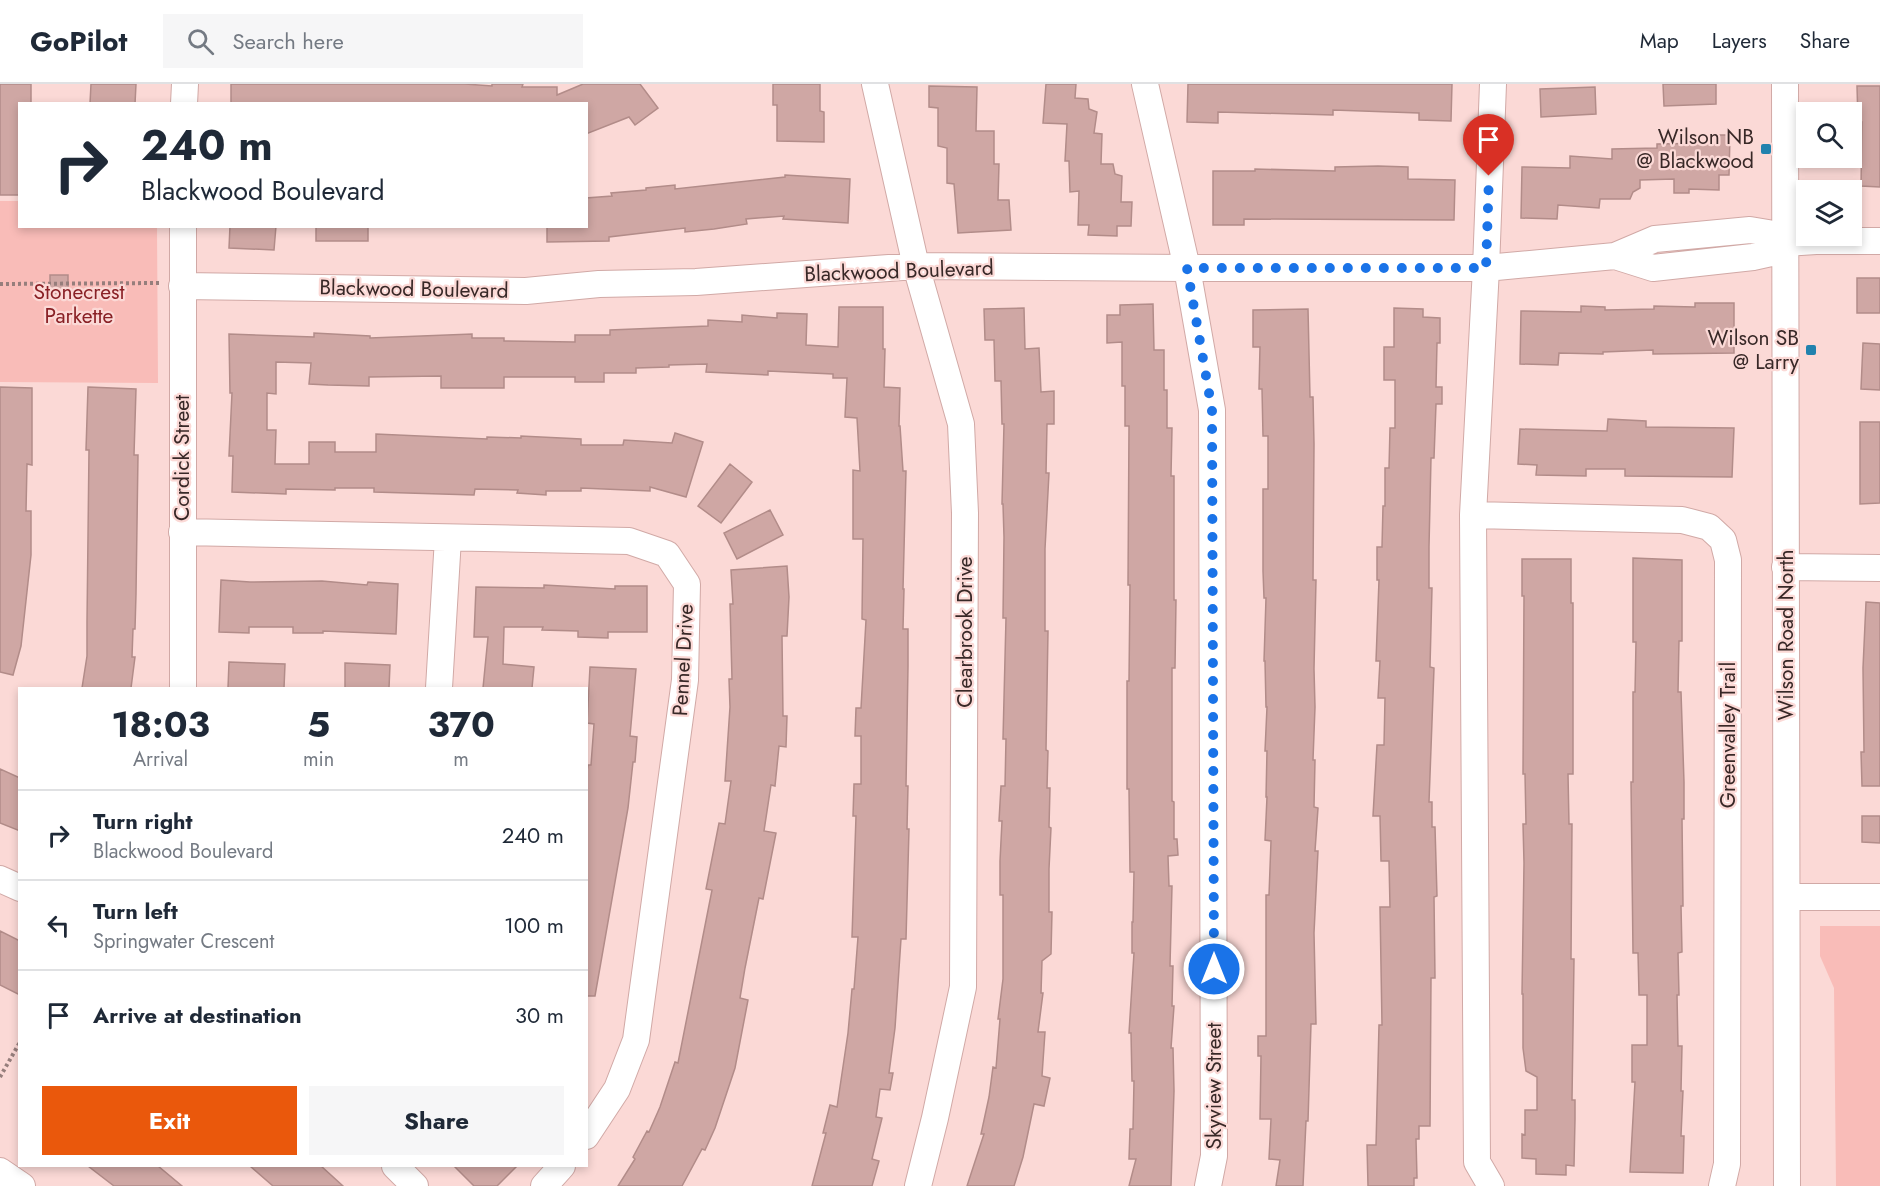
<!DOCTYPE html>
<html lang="en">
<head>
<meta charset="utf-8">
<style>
	body { margin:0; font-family:Jost,sans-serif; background:#f6f6f7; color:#1f2937; height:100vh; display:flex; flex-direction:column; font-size:22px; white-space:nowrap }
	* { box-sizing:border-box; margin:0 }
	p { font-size:20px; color:#747a83 }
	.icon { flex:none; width:33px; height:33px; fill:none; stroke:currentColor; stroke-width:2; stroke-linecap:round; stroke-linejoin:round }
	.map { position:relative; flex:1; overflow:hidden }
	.side { position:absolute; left:18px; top:603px; width:570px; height:480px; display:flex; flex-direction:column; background:#fff; border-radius:0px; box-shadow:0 3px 9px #0003 }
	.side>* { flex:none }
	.guide { position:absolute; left:18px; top:18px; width:570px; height:126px; border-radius:0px; box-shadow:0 3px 9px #0003; background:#fff; color:#1f2937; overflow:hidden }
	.buttons { position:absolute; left:1796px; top:18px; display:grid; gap:12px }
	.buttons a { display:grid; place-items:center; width:66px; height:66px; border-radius:0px; background:#fff; box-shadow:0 3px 9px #0003; font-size:30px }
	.pin { position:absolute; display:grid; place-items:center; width:51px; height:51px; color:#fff; margin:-62px -26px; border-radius:50% 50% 50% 0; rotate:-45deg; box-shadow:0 0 6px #0007 }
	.pin .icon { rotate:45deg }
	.me { position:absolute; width:66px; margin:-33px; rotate:0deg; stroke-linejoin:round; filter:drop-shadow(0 0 4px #0008) }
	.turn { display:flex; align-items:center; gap:21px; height:126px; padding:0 24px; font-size:27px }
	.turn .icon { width:78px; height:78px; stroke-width:2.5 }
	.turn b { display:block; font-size:42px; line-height:51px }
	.eta { display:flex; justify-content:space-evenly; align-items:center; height:102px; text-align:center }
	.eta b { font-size:36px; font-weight:700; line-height:42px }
	.button { display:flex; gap:12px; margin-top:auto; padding:12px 24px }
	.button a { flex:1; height:69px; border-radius:0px; background:#ea580c; color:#fff; font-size:24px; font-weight:700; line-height:69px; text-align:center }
	.button a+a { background:#f6f6f7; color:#1f2937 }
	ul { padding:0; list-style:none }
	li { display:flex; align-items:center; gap:18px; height:90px; padding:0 24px; border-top:2px solid #e0e1e3 }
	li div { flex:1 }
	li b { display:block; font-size:22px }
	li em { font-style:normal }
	header { display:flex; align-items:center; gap:36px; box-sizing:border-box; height:84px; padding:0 30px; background:#fff; border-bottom:2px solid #e0e1e3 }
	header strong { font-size:28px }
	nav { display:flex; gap:33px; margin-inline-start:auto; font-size:21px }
	.search { width:420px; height:54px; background:#f6f6f7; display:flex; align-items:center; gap:15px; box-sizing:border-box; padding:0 21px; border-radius:0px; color:#747a83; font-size:22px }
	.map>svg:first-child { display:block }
	.green { fill:#f9bcb8 }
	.building { fill:#cfa7a4; stroke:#b28c89; stroke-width:1.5 }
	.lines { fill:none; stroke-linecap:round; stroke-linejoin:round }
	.minor-casing { stroke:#d1a9a6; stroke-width:28 }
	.path { stroke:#967e7c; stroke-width:4; stroke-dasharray:3 3; stroke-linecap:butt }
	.minor { stroke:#fff; stroke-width:26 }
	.route { stroke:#1a73e8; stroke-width:10; stroke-dasharray:0 18 }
	.poi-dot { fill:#2182ae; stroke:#fbd9d6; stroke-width:2 }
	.labels { text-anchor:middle; stroke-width:4.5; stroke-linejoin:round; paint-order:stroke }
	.poi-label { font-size:21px; fill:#382827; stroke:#fbd9d6; text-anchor:end }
	.street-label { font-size:21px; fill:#382827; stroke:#fbd9d6 }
	.park-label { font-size:21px; fill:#892025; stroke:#fbd9d6 }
</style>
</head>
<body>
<header>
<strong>GoPilot</strong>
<div class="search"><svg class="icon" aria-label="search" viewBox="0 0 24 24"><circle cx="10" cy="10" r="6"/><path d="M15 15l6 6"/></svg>Search here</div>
<nav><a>Map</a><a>Layers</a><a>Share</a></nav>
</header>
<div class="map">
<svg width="1880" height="1102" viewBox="0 0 1880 1102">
	<rect width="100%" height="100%" fill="#fbd9d6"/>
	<path class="green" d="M 0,117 L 19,117 L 20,142 L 157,143 L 158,299 L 0,298 Z
		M 1820,842 L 1880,842 L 1880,1102 L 1836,1102 L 1834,904 L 1820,872 Z"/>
	<path class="building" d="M 0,0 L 31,0 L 31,20 L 20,20 L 20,111 L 0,111 Z
		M 91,0 L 136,0 L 135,20 L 90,20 Z
		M 231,0 L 465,0 L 492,2 L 492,0 L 523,0 L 522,3 L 557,3 L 557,11 L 583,0 L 640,0 L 658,24 L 635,41 L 629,33 L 586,50 L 586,20 L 231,20 Z
		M 773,0 L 820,0 L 820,27 L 824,28 L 824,58 L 777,57 L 777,21 L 773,21 Z
		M 1046,0 L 1076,0 L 1075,14 L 1088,15 L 1089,25 L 1097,28 L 1094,49 L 1102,50 L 1101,80 L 1113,80 L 1115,90 L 1122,92 L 1121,118 L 1132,118 L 1131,142 L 1117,142 L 1117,152 L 1088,151 L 1089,141 L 1078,141 L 1079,107 L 1070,108 L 1069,77 L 1065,77 L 1067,40 L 1043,39 Z
		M 1188,0 L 1452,0 L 1451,37 L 1419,36 L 1419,29 L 1333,26 L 1333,31 L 1218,28 L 1218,39 L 1187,38 Z
		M 1663,0 L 1716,0 L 1716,20 L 1664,22 Z
		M 929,2 L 977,3 L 976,47 L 994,47 L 994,80 L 999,80 L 998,116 L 1009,116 L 1011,146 L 958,149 L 954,100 L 947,99 L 947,64 L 938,62 L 938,24 L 929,23 Z
		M 1857,2 L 1880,2 L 1880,103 L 1861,102 L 1862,38 L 1858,38 Z
		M 1595,3 L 1596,30 L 1541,33 L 1540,5 Z
		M 1714,51 L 1730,51 L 1729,91 L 1719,91 L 1719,106 L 1689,105 L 1689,109 L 1674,109 L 1674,95 L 1640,96 L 1640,104 L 1633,108 L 1630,115 L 1600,115 L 1599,124 L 1558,121 L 1557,135 L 1521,134 L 1522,83 L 1570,84 L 1570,72 L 1612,75 L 1612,65 L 1657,64 L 1657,60 L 1714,59 Z
		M 1378,82 L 1408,83 L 1408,95 L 1455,96 L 1454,136 L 1244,135 L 1244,141 L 1213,141 L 1213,87 L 1255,87 L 1255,85 L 1335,87 L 1335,83 Z
		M 785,91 L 850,95 L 848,139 L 783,135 L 784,132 L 746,135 L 747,140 L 714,145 L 685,148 L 685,144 L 609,153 L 609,157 L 547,158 L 547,142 L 586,142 L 586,114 L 612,112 L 611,109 L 646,106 L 646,104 L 675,101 L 675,105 L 785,93 Z
		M 230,142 L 276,142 L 274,166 L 229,164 Z
		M 316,142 L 368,142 L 368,157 L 316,157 Z
		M 50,191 L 68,191 L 68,209 L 50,209 Z
		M 1857,194 L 1880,194 L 1880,229 L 1857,229 Z
		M 1695,219 L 1734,219 L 1734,269 L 1653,270 L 1653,266 L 1603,268 L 1603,270 L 1559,269 L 1558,281 L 1520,280 L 1521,227 L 1581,228 L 1581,222 L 1605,223 L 1605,226 L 1654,225 L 1654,222 L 1695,223 Z
		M 1153,220 L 1154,266 L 1164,266 L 1164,306 L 1167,306 L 1167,344 L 1172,344 L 1171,392 L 1174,392 L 1174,516 L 1176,516 L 1175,584 L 1172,584 L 1172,717 L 1174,718 L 1174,755 L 1177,755 L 1178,771 L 1168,772 L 1169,802 L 1172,802 L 1170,882 L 1173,882 L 1172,922 L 1174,922 L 1171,964 L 1173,964 L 1174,1007 L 1171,1102 L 1129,1102 L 1136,1075 L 1129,1075 L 1130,1045 L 1133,1045 L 1134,997 L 1132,997 L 1131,949 L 1129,949 L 1134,869 L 1132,869 L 1132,838 L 1133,838 L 1134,788 L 1130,788 L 1129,705 L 1127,705 L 1127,597 L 1129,597 L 1130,501 L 1128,501 L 1129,342 L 1125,342 L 1125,302 L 1122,302 L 1122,258 L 1107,259 L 1107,231 L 1120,231 L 1120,221 Z
		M 839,223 L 883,223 L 883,265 L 885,265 L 884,303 L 900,304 L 899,342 L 900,342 L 903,387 L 906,387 L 903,505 L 904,505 L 903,545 L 908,545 L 908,582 L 906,702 L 908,702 L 907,745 L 909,745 L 906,855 L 901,855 L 895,944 L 889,989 L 893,989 L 890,1006 L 880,1005 L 876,1033 L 882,1034 L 872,1075 L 879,1077 L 872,1102 L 812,1102 L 826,1049 L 823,1049 L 830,1021 L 837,1023 L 848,949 L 852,905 L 854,905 L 858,853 L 852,853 L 856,732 L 853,732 L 854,700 L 861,700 L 861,652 L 855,652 L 856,624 L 861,624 L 866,536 L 862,535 L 863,455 L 853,455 L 853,386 L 860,387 L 857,334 L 845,333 L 847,294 L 833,294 L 833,290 L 768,287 L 768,291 L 706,288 L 707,280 L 669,281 L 669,283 L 636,284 L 636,289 L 604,289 L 604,298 L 575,298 L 575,293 L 504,293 L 504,304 L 441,304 L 441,292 L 369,293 L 369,302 L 328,301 L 309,300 L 311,279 L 276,278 L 276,310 L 267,309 L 267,346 L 276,346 L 275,380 L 309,380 L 309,358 L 335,358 L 335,368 L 376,368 L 376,350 L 487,355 L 487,353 L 521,354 L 521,352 L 581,355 L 581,361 L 623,361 L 624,356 L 672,359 L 675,349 L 703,358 L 686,413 L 650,403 L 650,407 L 581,404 L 581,407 L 546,407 L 546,411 L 517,409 L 518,406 L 475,405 L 474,411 L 374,408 L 374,404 L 335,404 L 335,406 L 286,405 L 286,410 L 232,408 L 233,372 L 229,372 L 232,309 L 230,309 L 229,250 L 314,253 L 314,249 L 370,252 L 370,254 L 472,250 L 472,254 L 504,254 L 504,257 L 575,258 L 575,251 L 610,251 L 610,246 L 708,242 L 708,236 L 742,238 L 742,231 L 777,234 L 777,229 L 807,230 L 806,261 L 838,263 Z
		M 1024,224 L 1025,265 L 1039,264 L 1041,308 L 1054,307 L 1054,340 L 1047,340 L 1046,389 L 1049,389 L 1045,465 L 1045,547 L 1048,547 L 1046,666 L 1048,667 L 1047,704 L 1050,704 L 1049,743 L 1051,744 L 1049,785 L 1049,828 L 1052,828 L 1051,870 L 1042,877 L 1041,909 L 1043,909 L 1038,948 L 1045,948 L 1042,992 L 1050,994 L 1044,1022 L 1034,1020 L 1023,1073 L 1014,1102 L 967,1102 L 984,1050 L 981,1050 L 989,1013 L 993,983 L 996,984 L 1000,935 L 998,935 L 1003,895 L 1003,811 L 1000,811 L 1000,777 L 1002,737 L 999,737 L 1001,702 L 1005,702 L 1006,655 L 1003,655 L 1006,534 L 1003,534 L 1004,453 L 1003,420 L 1002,420 L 1004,340 L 1002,340 L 1001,297 L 995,297 L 994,256 L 985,256 L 984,225 Z
		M 1394,224 L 1423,225 L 1423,233 L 1440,234 L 1440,259 L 1437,259 L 1436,303 L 1442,303 L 1442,320 L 1436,320 L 1434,374 L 1431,374 L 1429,463 L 1429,504 L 1432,504 L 1430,583 L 1434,584 L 1429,718 L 1432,718 L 1432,743 L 1435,743 L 1437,812 L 1434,813 L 1435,894 L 1431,894 L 1430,1042 L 1419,1042 L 1419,1055 L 1416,1055 L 1417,1094 L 1414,1094 L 1414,1102 L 1368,1102 L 1367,1061 L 1376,1061 L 1379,941 L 1382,941 L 1380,823 L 1390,823 L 1389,777 L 1381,777 L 1380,732 L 1373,732 L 1377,661 L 1384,661 L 1385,614 L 1378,614 L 1380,577 L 1376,577 L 1379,496 L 1377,496 L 1377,463 L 1382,463 L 1383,422 L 1385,422 L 1385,384 L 1389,384 L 1390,344 L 1395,344 L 1395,296 L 1384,296 L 1384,263 L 1394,263 Z
		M 1308,225 L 1310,313 L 1313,313 L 1314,360 L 1313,496 L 1316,496 L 1314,585 L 1315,623 L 1313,676 L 1315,676 L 1314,723 L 1318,724 L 1315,767 L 1318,767 L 1314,849 L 1316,940 L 1311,940 L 1308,1037 L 1306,1037 L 1303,1102 L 1276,1102 L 1280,1076 L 1269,1075 L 1271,1035 L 1260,1035 L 1261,972 L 1258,972 L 1258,952 L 1266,952 L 1266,811 L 1269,811 L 1271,757 L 1265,756 L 1267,713 L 1266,713 L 1267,667 L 1265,667 L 1267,623 L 1266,623 L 1265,577 L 1264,577 L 1266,514 L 1264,514 L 1263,487 L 1263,405 L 1268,405 L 1268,352 L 1263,352 L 1262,305 L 1259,305 L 1260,263 L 1253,263 L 1253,226 Z
		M 1863,259 L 1880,260 L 1880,306 L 1861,305 Z
		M 0,303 L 32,304 L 32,381 L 27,380 L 26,427 L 31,427 L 31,471 L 21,562 L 13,591 L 0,588 Z
		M 88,303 L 136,305 L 134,371 L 138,371 L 136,510 L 135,545 L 133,545 L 132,573 L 135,573 L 131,604 L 82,604 L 87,572 L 87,538 L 89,366 L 86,366 Z
		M 1608,335 L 1646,337 L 1646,343 L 1734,344 L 1732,393 L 1625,392 L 1625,385 L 1586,385 L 1586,392 L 1536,391 L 1537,381 L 1518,380 L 1520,345 L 1607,347 Z
		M 1860,338 L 1880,338 L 1880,419 L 1860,420 Z
		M 730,380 L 752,398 L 721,439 L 698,422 Z
		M 770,426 L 783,451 L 737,475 L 724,449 Z
		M 1633,474 L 1682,476 L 1682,557 L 1679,557 L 1678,608 L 1681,608 L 1684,698 L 1684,735 L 1682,735 L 1683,822 L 1681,822 L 1682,868 L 1678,869 L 1679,911 L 1677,911 L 1678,962 L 1682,962 L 1681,1007 L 1683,1007 L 1681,1052 L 1684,1052 L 1683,1089 L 1630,1088 L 1635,998 L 1632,998 L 1632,961 L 1647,961 L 1647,911 L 1639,911 L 1638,869 L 1633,869 L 1631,698 L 1633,698 L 1633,608 L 1635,608 L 1636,558 L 1633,558 Z
		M 1522,475 L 1571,475 L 1571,519 L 1573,519 L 1573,690 L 1568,690 L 1569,740 L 1572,740 L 1571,875 L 1574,875 L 1572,1016 L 1575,1016 L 1575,1035 L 1574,1082 L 1566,1081 L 1566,1091 L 1536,1090 L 1536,1075 L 1522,1074 L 1522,1050 L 1525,1051 L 1525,1026 L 1537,1026 L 1537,993 L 1526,987 L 1523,964 L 1523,910 L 1522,910 L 1524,779 L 1523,740 L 1526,740 L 1525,690 L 1523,690 L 1524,512 L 1522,512 Z
		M 787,482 L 789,513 L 787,552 L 782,552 L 783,632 L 787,632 L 786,663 L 779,662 L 775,702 L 771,701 L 764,747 L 776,749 L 763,815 L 759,814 L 745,884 L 740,914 L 748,916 L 735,984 L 715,1044 L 705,1066 L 702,1065 L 682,1102 L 618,1102 L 635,1075 L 633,1073 L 647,1047 L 649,1048 L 660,1023 L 675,978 L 678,979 L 712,806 L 706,805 L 719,739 L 725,740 L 731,697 L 725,697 L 730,623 L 729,595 L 732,595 L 730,520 L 733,520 L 731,486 Z
		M 221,496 L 250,498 L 322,497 L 367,501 L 368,498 L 398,500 L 396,550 L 323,547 L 323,549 L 293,549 L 293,543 L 249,543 L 249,549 L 219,548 Z
		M 544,501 L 615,505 L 615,502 L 647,502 L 647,548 L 608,548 L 608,554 L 578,553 L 578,547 L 542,546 L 543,543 L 504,543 L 503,580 L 534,583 L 532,604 L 483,604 L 488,553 L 474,553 L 476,503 L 544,504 Z
		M 1866,518 L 1880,519 L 1880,702 L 1862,702 L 1861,668 L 1864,668 L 1863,584 Z
		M 229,578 L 285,580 L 284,604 L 228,604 Z
		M 345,579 L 390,581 L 389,604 L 345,604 Z
		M 590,583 L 636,585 L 630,652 L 637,653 L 635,678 L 633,678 L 628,724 L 595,912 L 586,912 L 586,692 L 588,681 L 591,681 L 594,640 L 587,639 Z
		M 0,685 L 20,694 L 20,747 L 0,739 Z
		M 1862,732 L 1880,732 L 1880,759 L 1862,758 Z
		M 0,847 L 20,857 L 20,911 L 0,901 Z
		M 88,1082 L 158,1082 L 182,1102 L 114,1102 Z
		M 250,1082 L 321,1082 L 343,1102 L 273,1102 Z
		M 454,1082 L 517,1082 L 497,1102 L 474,1102 Z"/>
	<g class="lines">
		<g class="minor-casing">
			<path id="minor" d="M 875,0 L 916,182 L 961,340 L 965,429 L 963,903 L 935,1034 L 918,1102
				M 1145,0 L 1187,184 L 1212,326 L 1214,1072 L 1208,1102
				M 1785,0 L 1787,1102
				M 184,20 L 185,0
				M 183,142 L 183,604
				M 1615,172 L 1653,184 L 1753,173 L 1771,169 L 1785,159 L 1816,157 L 1880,157
				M 182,202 L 526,207 L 599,200 L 696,198 L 916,182 L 1187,184 L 1486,184 L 1615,172 L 1655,155 L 1750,146 L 1768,149 L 1785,159
				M 1473,431 L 1682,436 L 1709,443 L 1723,456 L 1728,476 L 1727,1080 L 1722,1102
				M 182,448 L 629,457 L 667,470 L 687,500 L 685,596 L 636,956 L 617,1005 L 586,1052
				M 1785,483 L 1880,484
				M 439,604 L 448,454
				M 0,795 L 20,804
				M 1787,813 L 1880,813
				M 395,1082 L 415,1102
				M 0,1087 L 22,1102
				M 544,1102 L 562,1082
				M 1491,1102 L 1477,1078 L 1473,431 L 1486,184 L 1493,0"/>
		</g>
		<path class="path" d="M 0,200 L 160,199
			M 0,993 L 20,958"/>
		<use href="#minor" class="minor"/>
	</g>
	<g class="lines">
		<path class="route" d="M 1214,885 L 1212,326 L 1187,184 L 1486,184 L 1489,92"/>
	</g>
	<g class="poi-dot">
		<rect x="1760" y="59" width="12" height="12" rx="3"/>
		<rect x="1805" y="260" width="12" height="12" rx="3"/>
	</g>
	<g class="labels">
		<g class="poi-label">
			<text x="1754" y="60">Wilson NB<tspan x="1754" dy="24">@ Blackwood</tspan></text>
			<text x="1799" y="261">Wilson SB<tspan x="1799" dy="24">@ Larry</tspan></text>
		</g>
		<g class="street-label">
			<text transform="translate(899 187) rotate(-2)" y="7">Blackwood Boulevard</text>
			<text transform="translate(414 205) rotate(1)" y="7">Blackwood Boulevard</text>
			<text transform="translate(182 374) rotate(-90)" y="7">Cordick Street</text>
			<text transform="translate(965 548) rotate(-90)" y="7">Clearbrook Drive</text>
			<text transform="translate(1786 551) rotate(-90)" y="7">Wilson Road North</text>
			<text transform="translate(683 576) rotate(-87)" y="7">Pennel Drive</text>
			<text transform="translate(1728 651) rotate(-90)" y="7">Greenvalley Trail</text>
			<text transform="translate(1214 1002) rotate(-90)" y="7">Skyview Street</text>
		</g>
		<g class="park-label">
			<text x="79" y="215">Stonecrest<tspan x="79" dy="24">Parkette</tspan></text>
		</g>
	</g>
</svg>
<div class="buttons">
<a><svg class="icon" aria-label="search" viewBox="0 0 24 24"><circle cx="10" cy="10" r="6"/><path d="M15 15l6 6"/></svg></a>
<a><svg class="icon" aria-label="layers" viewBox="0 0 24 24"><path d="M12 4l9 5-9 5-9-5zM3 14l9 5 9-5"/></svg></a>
</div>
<div class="pin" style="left:1489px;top:92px;background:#d93025"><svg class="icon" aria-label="arrive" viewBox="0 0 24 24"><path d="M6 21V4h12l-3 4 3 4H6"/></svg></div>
<svg class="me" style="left:1214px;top:885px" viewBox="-20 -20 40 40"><circle r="17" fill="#1a73e8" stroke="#fff" stroke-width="3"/><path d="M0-11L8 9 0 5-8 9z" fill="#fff"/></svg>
<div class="guide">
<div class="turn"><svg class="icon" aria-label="right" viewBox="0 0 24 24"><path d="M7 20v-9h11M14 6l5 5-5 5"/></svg><div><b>240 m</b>Blackwood Boulevard</div></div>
</div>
<section class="side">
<div class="eta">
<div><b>18:03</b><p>Arrival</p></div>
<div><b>5</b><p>min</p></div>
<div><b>370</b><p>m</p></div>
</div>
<ul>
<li><svg class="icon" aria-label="right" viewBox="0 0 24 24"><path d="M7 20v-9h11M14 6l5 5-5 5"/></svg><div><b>Turn right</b><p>Blackwood Boulevard</p></div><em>240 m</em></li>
<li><svg class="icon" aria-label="left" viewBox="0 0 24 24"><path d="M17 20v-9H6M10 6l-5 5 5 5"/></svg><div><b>Turn left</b><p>Springwater Crescent</p></div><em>100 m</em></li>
<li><svg class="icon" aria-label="arrive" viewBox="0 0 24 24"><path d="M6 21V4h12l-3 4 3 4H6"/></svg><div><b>Arrive at destination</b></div><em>30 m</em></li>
</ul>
<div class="button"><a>Exit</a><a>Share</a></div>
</section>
</div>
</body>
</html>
